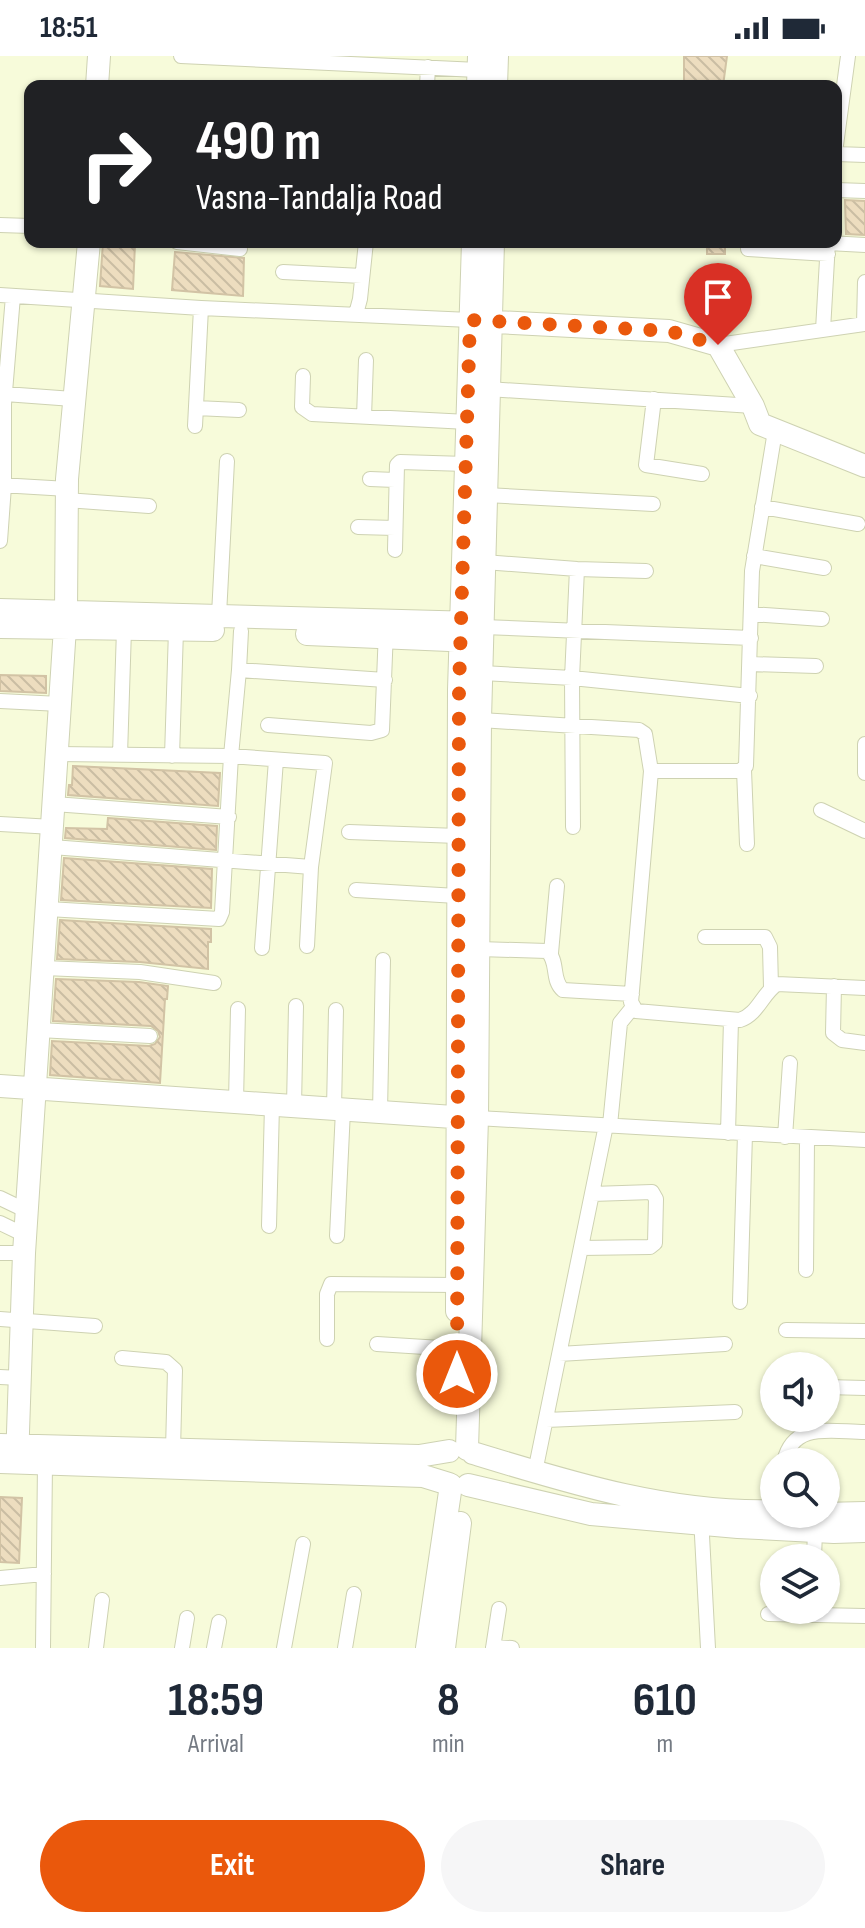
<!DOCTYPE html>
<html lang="en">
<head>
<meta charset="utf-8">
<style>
	body { margin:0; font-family:"Sofia Sans Condensed",sans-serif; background:#f6f6f7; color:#1f2937; height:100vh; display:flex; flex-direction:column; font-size:30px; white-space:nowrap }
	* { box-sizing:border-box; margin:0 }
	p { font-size:26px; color:#747a83 }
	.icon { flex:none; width:44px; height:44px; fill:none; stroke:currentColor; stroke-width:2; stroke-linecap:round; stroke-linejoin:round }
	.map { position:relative; height:1592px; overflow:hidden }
	.panel { display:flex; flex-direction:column; background:#fff; flex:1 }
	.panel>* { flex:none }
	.hud { position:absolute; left:24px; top:24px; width:818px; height:168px; border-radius:16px; box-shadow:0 2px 6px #0004; background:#202124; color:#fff; overflow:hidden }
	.buttons { position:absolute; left:760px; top:1296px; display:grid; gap:16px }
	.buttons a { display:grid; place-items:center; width:80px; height:80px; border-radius:50%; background:#fff; box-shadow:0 2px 6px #0004; font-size:40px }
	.pin { position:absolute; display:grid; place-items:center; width:68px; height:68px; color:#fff; margin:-82px -34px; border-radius:50% 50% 50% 0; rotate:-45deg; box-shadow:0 0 8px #0007 }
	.pin .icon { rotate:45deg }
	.me { position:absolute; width:88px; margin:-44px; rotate:0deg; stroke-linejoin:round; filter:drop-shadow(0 0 6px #0008) }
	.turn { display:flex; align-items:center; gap:28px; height:168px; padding:0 40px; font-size:36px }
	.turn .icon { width:104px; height:104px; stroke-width:2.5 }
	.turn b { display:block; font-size:56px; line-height:68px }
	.eta { display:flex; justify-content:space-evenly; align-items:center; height:136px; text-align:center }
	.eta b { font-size:48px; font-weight:700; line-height:56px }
	.action { display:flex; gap:16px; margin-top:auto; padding:16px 40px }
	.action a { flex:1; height:92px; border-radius:48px; background:#ea580c; color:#fff; font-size:32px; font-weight:700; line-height:92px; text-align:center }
	.action a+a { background:#f6f6f7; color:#1f2937 }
	.status { display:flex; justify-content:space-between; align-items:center; height:56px; padding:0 40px; background:#fff; direction:ltr }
	.status svg { height:22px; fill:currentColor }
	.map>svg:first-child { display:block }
	.building { fill:url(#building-back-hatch); stroke:#d2c3a5; stroke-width:2 }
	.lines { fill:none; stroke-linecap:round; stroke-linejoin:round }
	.street-casing { stroke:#ced2b2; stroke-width:16 }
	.secondary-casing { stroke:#ced2b2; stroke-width:24 }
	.street { stroke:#fff; stroke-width:14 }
	.secondary { stroke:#fff; stroke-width:22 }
	.route { stroke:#ea580c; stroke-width:14; stroke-dasharray:0 25.2 }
</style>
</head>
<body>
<div class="status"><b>18:51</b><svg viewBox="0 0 49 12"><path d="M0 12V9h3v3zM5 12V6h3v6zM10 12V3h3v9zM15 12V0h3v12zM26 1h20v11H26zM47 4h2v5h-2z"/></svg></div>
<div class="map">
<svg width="865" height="1592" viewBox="0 0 865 1592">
	<defs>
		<pattern id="building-back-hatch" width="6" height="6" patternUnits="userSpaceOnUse" patternTransform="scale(2)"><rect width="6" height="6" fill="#edddbf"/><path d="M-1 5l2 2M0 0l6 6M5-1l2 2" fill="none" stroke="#cabda3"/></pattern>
	</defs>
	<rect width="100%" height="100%" fill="#f7fbda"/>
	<path class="building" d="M 684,0 L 727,0 L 723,30 L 684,30 Z
		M 845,144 L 865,145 L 865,179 L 846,178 Z
		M 103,186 L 135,188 L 133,233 L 100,230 Z
		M 707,186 L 725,186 L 725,198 L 707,198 Z
		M 175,196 L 244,202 L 243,240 L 172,234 Z
		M 0,619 L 46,620 L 46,637 L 0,635 Z
		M 73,710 L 220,717 L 218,750 L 68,739 L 69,729 L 72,729 Z
		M 108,762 L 217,770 L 216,794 L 65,782 L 66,772 L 107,773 Z
		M 64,802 L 212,813 L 211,852 L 61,844 Z
		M 60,864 L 211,873 L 211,886 L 208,886 L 208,913 L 140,906 L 57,903 Z
		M 56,923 L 139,926 L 168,930 L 167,943 L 165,943 L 160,1027 L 50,1019 L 52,985 L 149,990 L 155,988 L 160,981 L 158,975 L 151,970 L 53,965 Z
		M 0,1441 L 22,1442 L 19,1507 L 0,1506 Z"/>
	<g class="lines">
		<g class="street-casing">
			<path id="street" d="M 181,0 L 478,14
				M 427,30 L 428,11
				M 836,89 L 848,0
				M 836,98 L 865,99
				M 836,134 L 865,135
				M 0,169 L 30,170
				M 177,186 L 240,193
				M 828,187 L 865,189
				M 748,193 L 828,198
				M 283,216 L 362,220
				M 0,239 L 201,252 L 470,264
				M 356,258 L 360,243 L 366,186
				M 864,268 L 865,226
				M 823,274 L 828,186
				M 718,289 L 865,268
				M 303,320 L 302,351 L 312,358 L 468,366
				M 488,333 L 753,350
				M 5,338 L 73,343
				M 654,343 L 646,409 L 702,418
				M 196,352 L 239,354
				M 364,361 L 366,304
				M 195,370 L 201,252
				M 370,423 L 395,424
				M 0,429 L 68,433
				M 486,439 L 653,448
				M 66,444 L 149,450
				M 762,451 L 858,468
				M 358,471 L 395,472
				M 0,485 L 4,430 L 4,348 L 13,240
				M 395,494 L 397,409 L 400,406 L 466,408
				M 754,500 L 824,512
				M 484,506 L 577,513 L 646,515
				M 751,558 L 822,563
				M 219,559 L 227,405
				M 483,571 L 751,582
				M 750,608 L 816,610
				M 239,614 L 241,575
				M 482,617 L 572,622 L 750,640
				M 0,645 L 60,648
				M 480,664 L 639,674 L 645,678 L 651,715 L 631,946 L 636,955 L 740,964 C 758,958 762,938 777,928 L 865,932
				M 268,669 L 371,677 L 382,674 L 386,574
				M 865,688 L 865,717
				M 57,698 L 231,700 L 239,614 L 385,624
				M 120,699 L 124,573
				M 172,700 L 176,574
				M 744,714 L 747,788
				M 651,715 L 740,715 L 746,710 L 752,515 L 775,375
				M 54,748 L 229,761
				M 821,754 L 865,775
				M 0,768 L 53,771
				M 573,771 L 572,622 L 577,513
				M 349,776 L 458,780
				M 52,791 L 311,811
				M 356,834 L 457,840
				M 48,853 L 219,863 L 222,856 L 231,700 L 325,707 L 311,811 L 307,890
				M 705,881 L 765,881 L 770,891 L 771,931
				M 262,892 L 276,704
				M 479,893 L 547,895 C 559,905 551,924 563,934 L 632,938
				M 551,897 L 557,830
				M 44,912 L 140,916 L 214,927
				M 834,930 L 833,977 L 842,984 L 865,987
				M 39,974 L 150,980
				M 236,1046 L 238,953
				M 294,1050 L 296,950
				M 334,1053 L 336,954
				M 380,1056 L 383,904
				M 477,1062 L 865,1084
				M 610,1069 L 620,967 L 633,951
				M 728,1077 L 731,964
				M 785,1081 L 790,1007
				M 0,1142 L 27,1155
				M 0,1167 L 25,1179
				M 269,1170 L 272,1049
				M 337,1180 L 343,1054
				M 581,1192 L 650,1191 L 655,1187 L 656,1143 L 652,1136 L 592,1138
				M 0,1197 L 24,1197
				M 806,1214 L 807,1083
				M 740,1246 L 745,1078
				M 0,1263 L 95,1270
				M 786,1274 L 865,1275
				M 327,1283 L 327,1238 L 331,1228 L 457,1229
				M 377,1288 L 457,1293
				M 559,1298 L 725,1288
				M 122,1302 L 166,1306 L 175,1314 L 173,1394
				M 0,1321 L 20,1322
				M 826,1331 L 865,1332
				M 546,1364 L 735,1356
				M 784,1406 C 793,1365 831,1376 865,1376
				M 535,1416 L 606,1069
				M 701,1461 L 708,1592
				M 814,1502 L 815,1475
				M 0,1522 L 44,1518
				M 768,1558 L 865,1560
				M 493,1591 L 512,1592
				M 43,1592 L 45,1407
				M 96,1592 L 102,1544
				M 182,1592 L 187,1562
				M 214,1592 L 219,1566
				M 284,1592 L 303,1488
				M 345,1592 L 354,1538
				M 493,1592 L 499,1553"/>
		</g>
		<g class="secondary-casing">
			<path id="secondary" d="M 97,30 L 99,0
				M 478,30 L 479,0
				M 496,30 L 497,0
				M 477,265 L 669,275 L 718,289 L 753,350 L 760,368 L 865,410
				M 0,554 L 475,567
				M 0,571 L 213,574
				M 307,578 L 473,585
				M 0,1030 L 468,1062
				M 457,1255 L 459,634 L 473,186
				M 0,1389 L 419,1400 L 449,1395
				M 467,1393 L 477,1062 L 480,664 L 493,186
				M 473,1397 C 571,1427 670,1458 774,1455
				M 0,1406 L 423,1420 L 449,1428
				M 17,1406 L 24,1197 L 66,556 L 67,423 L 89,186
				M 468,1429 L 591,1458 L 738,1471 L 834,1476 L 865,1475
				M 822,1458 L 865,1457
				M 427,1592 L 451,1429
				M 444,1592 L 460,1467"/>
		</g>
		<use href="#street" class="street"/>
		<use href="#secondary" class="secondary"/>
	</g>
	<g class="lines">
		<path class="route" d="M 457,1318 L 459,634 L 470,264 L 669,275 L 718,289"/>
	</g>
</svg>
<div class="buttons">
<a><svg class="icon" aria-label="sound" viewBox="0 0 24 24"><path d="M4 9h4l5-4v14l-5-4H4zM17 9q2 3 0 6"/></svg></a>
<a><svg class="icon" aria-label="search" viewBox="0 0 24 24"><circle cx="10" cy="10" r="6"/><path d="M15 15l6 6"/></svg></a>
<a><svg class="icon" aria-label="layers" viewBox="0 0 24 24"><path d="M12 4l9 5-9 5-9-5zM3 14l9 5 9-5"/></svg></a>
</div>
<div class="pin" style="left:718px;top:289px;background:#d93025"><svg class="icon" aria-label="arrive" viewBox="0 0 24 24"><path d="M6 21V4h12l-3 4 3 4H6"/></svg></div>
<svg class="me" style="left:457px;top:1318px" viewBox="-20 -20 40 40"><circle r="17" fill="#ea580c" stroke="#fff" stroke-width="3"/><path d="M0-11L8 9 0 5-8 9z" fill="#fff"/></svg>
<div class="hud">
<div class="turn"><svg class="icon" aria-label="right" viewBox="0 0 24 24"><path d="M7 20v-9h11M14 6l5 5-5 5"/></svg><div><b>490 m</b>Vasna-Tandalja Road</div></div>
</div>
</div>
<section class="panel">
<div class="eta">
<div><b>18:59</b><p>Arrival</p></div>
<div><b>8</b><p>min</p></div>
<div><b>610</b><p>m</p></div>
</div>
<div class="action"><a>Exit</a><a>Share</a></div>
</section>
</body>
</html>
